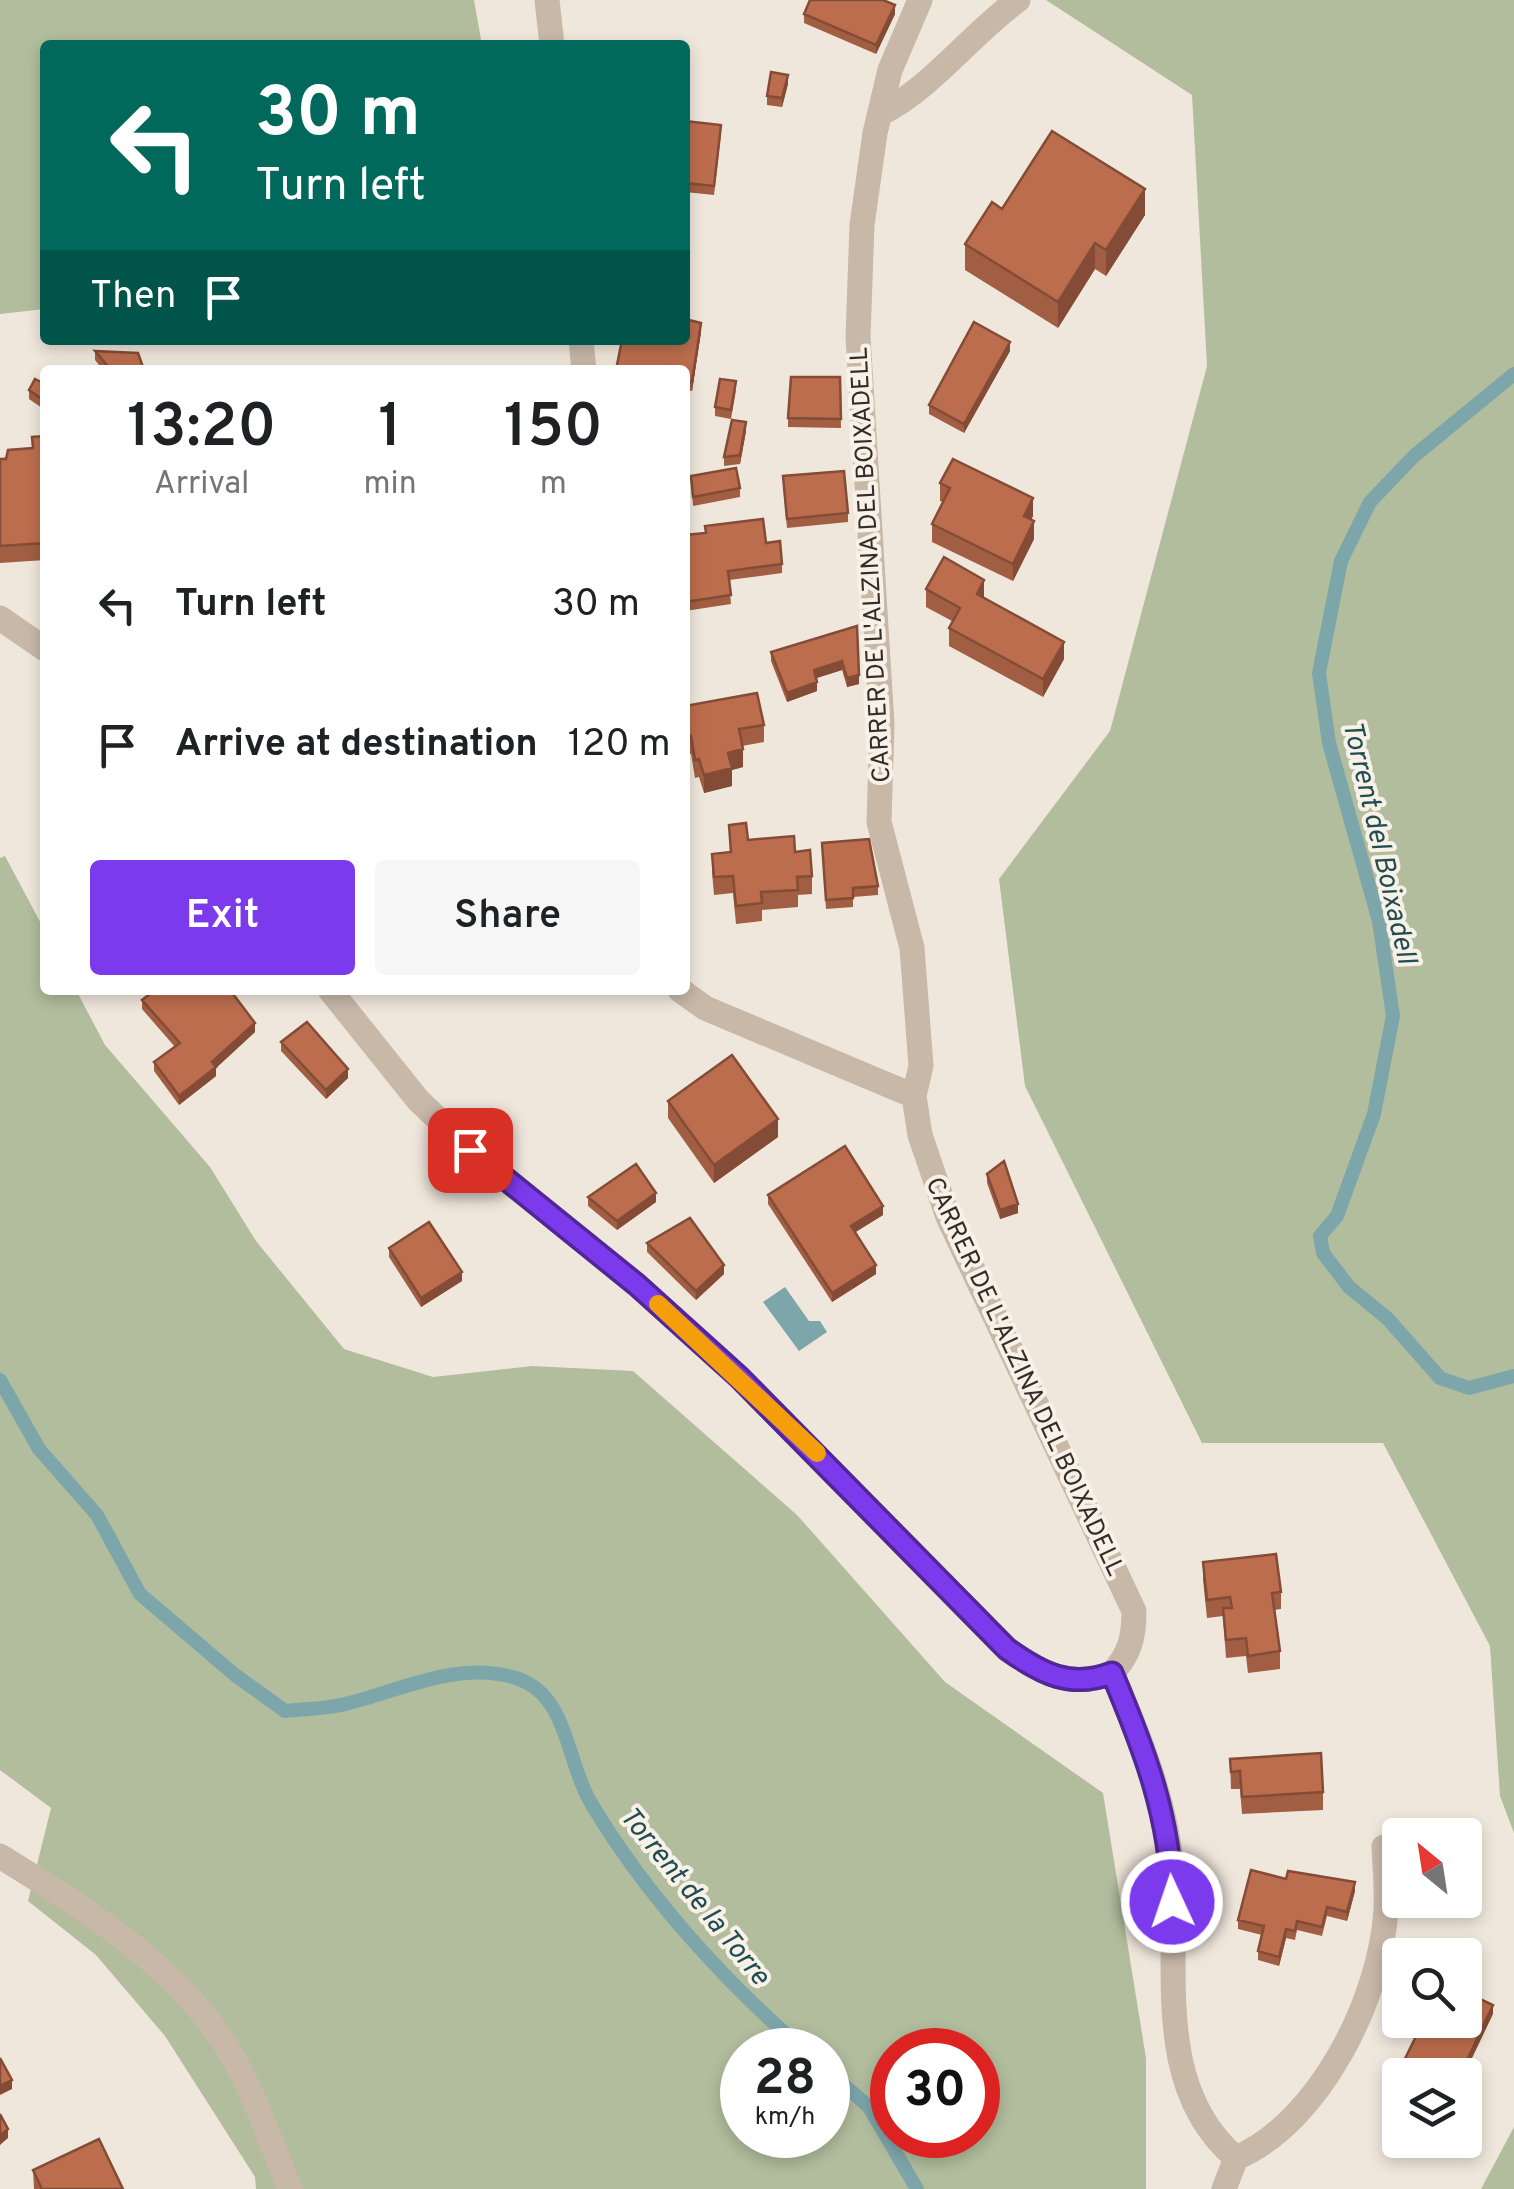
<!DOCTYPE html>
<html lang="en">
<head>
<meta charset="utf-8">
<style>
	body { margin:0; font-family:Overpass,sans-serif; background:#f6f6f6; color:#202124; height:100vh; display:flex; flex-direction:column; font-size:38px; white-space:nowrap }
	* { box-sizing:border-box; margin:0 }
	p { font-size:32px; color:#757577 }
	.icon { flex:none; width:55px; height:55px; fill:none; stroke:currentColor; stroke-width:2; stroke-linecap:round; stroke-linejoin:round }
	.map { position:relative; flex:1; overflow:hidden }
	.details { position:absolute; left:40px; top:365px; width:650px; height:630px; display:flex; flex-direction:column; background:#fff; border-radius:10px; box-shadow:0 5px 15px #0003 }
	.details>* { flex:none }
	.hud { position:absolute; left:40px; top:40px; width:650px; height:305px; border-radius:10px; box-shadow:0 5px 15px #0003; background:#00695c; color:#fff; overflow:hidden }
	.needle { width:65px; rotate:330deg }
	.fabs { position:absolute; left:1382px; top:1818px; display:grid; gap:20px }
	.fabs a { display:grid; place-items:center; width:100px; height:100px; border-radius:10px; background:#fff; box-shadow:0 5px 15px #0003; font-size:50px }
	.speed { position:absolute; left:720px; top:2028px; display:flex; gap:20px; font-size:50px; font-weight:700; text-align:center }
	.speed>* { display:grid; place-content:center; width:130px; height:130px; border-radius:50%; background:#fff; box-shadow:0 5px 15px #0003; line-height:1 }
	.speed small { font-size:25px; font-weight:400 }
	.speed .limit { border:15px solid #d22; background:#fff; color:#111 }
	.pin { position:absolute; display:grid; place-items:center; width:85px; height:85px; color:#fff; margin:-42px; border-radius:20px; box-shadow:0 5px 15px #0006 }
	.me { position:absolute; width:110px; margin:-55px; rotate:357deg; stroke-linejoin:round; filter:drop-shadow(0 0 8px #0008) }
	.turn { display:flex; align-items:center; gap:35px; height:210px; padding:0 50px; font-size:45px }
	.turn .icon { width:130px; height:130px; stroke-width:2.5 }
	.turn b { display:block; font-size:70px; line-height:85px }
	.then { display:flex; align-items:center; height:95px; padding:0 50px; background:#0003; gap:20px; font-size:38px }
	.eta { display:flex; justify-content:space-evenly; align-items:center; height:170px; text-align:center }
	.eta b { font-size:60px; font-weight:600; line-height:70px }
	.button { display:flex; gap:20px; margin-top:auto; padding:20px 50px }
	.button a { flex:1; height:115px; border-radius:10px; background:#7c3aed; color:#fff; font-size:40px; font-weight:600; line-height:115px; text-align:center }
	.button a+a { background:#f6f6f6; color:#202124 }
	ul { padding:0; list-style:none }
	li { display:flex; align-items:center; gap:30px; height:140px; padding:0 50px }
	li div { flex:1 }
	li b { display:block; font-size:38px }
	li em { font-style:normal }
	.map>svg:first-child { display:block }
	.green { fill:#b1bd9d; fill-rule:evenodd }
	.water { fill:#7da6aa }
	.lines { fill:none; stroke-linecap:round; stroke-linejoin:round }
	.stream { stroke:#7da6aa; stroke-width:14 }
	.minor { stroke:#c7b8a8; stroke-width:25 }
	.wall { fill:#a25e42 }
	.shaded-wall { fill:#844c36 }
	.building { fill:#bc6d4d; stroke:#844c36; stroke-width:2.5 }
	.route-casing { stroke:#51269a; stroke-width:25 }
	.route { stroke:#7c3aed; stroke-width:18 }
	.slow { stroke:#f59e0b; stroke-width:18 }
	.labels { text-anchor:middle; stroke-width:8; stroke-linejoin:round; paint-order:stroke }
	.street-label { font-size:25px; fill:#342c28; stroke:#f8f1e7 }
	.water-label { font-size:28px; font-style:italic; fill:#214d52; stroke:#f8f1e7 }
</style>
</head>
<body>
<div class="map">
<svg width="1514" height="2189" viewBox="0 0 1514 2189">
	<rect width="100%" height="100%" fill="#f0e7dc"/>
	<path class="green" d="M 0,0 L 474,0 L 482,45 L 45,45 L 45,309 L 0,314 Z
		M 1046,0 L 1514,0 L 1514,1833 L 1500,1796 L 1490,1646 L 1383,1443 L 1202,1443 L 1025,1086 L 999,879 L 1110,731 L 1207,366 L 1192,95 Z
		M 5,856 L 45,931 L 45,990 L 76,990 L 105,1045 L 210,1167 L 256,1241 L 344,1349 L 433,1377 L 532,1366 L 633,1371 L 798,1516 L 945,1682 L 1103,1793 L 1146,2058 L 1146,2189 L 256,2189 L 255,2177 L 165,2036 L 96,1955 L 28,1901 L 51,1808 L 0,1770 L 0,858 ZM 742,2050 L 828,2050 L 828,2135 L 742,2135 ZM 892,2050 L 978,2050 L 978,2135 L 892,2135 Z
		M 1514,2127 L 1514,2189 L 1481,2189 Z"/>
	<path class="water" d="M 785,1287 L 809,1321 L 820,1321 L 827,1332 L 799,1351 L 763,1302 Z"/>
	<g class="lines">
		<path class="stream" d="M 1514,374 L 1414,456 L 1370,502 L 1341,561 L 1319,673 L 1329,743 L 1379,921 L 1393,1016 L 1374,1114 L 1337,1216 L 1320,1236 L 1323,1253 L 1349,1287 L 1388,1319 L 1440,1378 L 1469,1388 L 1514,1376
			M 0,1380 L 39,1449 L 97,1515 L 140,1594 L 235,1675 L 285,1711 C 304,1709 326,1709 345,1704 C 400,1691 457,1660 516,1678 C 569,1695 566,1762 591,1803 C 645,1894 724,1981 804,2050
			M 828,2071 L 869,2107 L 917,2189"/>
		<path class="minor" d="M 547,0 L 552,45
			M 920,0 L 890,70 L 875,133 L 862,225 L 858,337 L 882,724 L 879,822 L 912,948 L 921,1066 L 914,1096 L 920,1135 L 948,1217 L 1134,1611 C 1134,1637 1130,1654 1112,1673 C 1139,1736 1166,1801 1172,1870 C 1179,1967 1152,2087 1236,2158
			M 880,114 C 933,87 969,36 1018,0
			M 581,340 L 584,370
			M 0,618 L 45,649
			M 330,990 L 418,1100 L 470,1150 L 637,1285 L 739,1377 L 1007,1649 C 1042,1674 1071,1689 1112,1673
			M 680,990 L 705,1008 L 914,1096
			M 0,1856 C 88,1911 189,1972 239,2068 C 259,2106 273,2149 290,2189
			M 1236,2158 C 1320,2122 1381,1998 1386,1909 C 1387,1889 1385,1867 1384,1847
			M 1224,2189 L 1236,2158"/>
	</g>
	<path class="wall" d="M 804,14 L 895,14 L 876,54 L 804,23 Z
		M 788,84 L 782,107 L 767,105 L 767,96 Z
		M 685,121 L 721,134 L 714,195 L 685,192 Z
		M 1002,209 L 1145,215 L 1106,276 L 1095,269 L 1058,328 L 965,270 L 965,244 Z
		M 701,332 L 692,391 L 685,390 L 685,370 Z
		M 95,351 L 144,370 L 103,370 L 95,360 Z
		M 1010,351 L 964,433 L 929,414 L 929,405 Z
		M 840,377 L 841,428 L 788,427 L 788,418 Z
		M 45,384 L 42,408 L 29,399 L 29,390 Z
		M 736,390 L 731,419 L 715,416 L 715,407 Z
		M 746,431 L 740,464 L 724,466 L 724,457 Z
		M 45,436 L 45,560 L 0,563 L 0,459 L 32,448 L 32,437 Z
		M 691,476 L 740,488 L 740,497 L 693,506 Z
		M 940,483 L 1033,516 L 1031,520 L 1034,539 L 1013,581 L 932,542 L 932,524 L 943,502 L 940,501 Z
		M 783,485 L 848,513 L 848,522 L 787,528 Z
		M 685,535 L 766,543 L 782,564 L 782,573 L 729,580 L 731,604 L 685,611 Z
		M 926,589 L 984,598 L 1064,659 L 1043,697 L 949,646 L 949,628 L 952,621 L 926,607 Z
		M 857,626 L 859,684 L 847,687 L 842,670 L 816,678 L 817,691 L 787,702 L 771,661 L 771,652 Z
		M 685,706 L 764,725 L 764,742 L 742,746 L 743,767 L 732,770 L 732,786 L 704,793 L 699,777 L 695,778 L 691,754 L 685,755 Z
		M 729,825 L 748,840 L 795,852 L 812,876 L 812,894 L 798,895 L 798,907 L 762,910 L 762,921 L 736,924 L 733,893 L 714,895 L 712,872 L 712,854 L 730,852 Z
		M 822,852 L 878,886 L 878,895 L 853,897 L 853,907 L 826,909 Z
		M 142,1000 L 255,1032 L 216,1068 L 216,1076 L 179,1105 L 154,1071 L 154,1062 L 175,1047 L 142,1009 Z
		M 281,1042 L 348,1078 L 326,1099 L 281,1051 Z
		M 668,1101 L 778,1137 L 714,1183 L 668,1118 Z
		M 987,1174 L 1018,1213 L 1000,1219 L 987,1183 Z
		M 768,1195 L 883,1215 L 855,1232 L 876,1274 L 832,1302 L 768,1204 Z
		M 588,1197 L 656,1202 L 617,1230 L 588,1206 Z
		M 647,1243 L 724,1274 L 696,1300 L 647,1252 Z
		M 389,1248 L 462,1281 L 421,1307 L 389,1257 Z
		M 1203,1562 L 1281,1592 L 1281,1609 L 1274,1610 L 1280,1651 L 1280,1669 L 1248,1673 L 1246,1656 L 1226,1658 L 1223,1616 L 1207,1618 L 1203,1580 Z
		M 1230,1759 L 1323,1792 L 1323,1810 L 1242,1814 L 1240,1789 L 1231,1789 Z
		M 1286,1879 L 1355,1891 L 1347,1921 L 1327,1916 L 1322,1936 L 1297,1930 L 1295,1940 L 1286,1938 L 1279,1966 L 1258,1960 L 1258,1951 L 1262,1935 L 1238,1929 L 1238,1920 Z
		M 33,2170 L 123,2189 L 34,2189 Z"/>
	<path class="shaded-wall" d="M 895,5 L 895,14 L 876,54 L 876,45 Z
		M 788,75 L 788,84 L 782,107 L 782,98 Z
		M 1145,189 L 1145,215 L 1106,276 L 1106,250 Z
		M 1095,243 L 1095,269 L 1058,328 L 1058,302 Z
		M 701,323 L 701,332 L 692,391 L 692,382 Z
		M 1010,342 L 1010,351 L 964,433 L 964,424 Z
		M 746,422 L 746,431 L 740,464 L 740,455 Z
		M 1033,498 L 1033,516 L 1024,534 L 1024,516 Z
		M 1034,521 L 1034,539 L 1013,581 L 1013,564 Z
		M 984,580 L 984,598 L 977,594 Z
		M 1064,642 L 1064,659 L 1043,697 L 1043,679 Z
		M 842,661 L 842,670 L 814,679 L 814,670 Z
		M 859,675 L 859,684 L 847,687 L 847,678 Z
		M 817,682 L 817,691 L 787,702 L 787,693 Z
		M 743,749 L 743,767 L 732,770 L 732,786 L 704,793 L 704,775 L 728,753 Z
		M 255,1023 L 255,1032 L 216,1068 L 216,1076 L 179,1105 L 179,1096 L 212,1062 Z
		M 348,1069 L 348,1078 L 326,1099 L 326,1090 Z
		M 778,1119 L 778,1137 L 714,1183 L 714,1165 Z
		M 656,1193 L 656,1202 L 617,1230 L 617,1221 Z
		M 1018,1204 L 1018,1213 L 1000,1219 L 1000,1210 Z
		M 883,1206 L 883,1215 L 851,1235 L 851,1226 Z
		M 724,1265 L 724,1274 L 696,1300 L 696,1291 Z
		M 876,1265 L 876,1274 L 832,1302 L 832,1293 Z
		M 462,1272 L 462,1281 L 421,1307 L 421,1298 Z
		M 1355,1882 L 1355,1891 L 1347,1921 L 1347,1912 Z
		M 1286,1929 L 1286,1938 L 1279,1966 L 1279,1957 Z
		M 1493,2005 L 1493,2014 L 1464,2075 L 1460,2075 Z
		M 12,2080 L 12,2089 L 0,2095 L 0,2086 Z
		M 8,2129 L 8,2138 L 0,2145 L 0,2136 Z"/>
	<path class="building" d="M 810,0 L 883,0 L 895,5 L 876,45 L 804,14 Z
		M 771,72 L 788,75 L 782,98 L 767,96 Z
		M 685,121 L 721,125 L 714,186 L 685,183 Z
		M 1052,131 L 1145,189 L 1106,250 L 1095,243 L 1058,302 L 965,244 L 992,202 L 1002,209 Z
		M 685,319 L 701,323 L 692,382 L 685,381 L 685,370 L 616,370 L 622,340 L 685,340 Z
		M 974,322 L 1010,342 L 964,424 L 929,405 Z
		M 95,351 L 138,353 L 144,370 L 111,370 Z
		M 791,377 L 840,377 L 841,419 L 788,418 Z
		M 35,379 L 45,384 L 45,392 L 42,399 L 29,390 Z
		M 720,379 L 736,381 L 731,410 L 715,407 Z
		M 732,420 L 746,422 L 740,455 L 724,457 Z
		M 45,436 L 45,543 L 0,546 L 0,459 L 6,459 L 8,450 L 33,448 L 32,437 Z
		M 953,459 L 1033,498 L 1024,516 L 1034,521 L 1013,564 L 932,524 L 950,488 L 940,483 Z
		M 736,468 L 740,488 L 693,497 L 691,476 Z
		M 844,471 L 848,513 L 787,519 L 783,476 Z
		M 763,519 L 766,543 L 780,541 L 782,564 L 728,571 L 731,595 L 685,602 L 685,535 L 706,533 L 705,526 Z
		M 944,557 L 984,580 L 977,594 L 1064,642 L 1043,679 L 949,628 L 960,608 L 926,589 Z
		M 857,626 L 859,675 L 847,678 L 842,661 L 814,670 L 817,682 L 787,693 L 771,652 Z
		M 757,693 L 764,725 L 739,729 L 743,749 L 728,753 L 732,768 L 704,775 L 699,759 L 695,760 L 691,736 L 685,737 L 685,706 Z
		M 746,823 L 748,840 L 794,836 L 795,852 L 810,850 L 812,876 L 797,877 L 798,890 L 761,892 L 762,903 L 736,906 L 733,876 L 714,877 L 712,854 L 731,852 L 729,825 Z
		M 869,839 L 878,886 L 853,888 L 853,898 L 826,900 L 822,843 Z
		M 155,990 L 230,990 L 255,1023 L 212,1062 L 216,1067 L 179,1096 L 154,1062 L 180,1043 L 142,1000 Z
		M 307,1022 L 348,1069 L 326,1090 L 281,1042 Z
		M 732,1055 L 778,1119 L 714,1165 L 668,1101 Z
		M 845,1146 L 883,1206 L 851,1226 L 876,1265 L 832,1293 L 768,1195 Z
		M 1004,1161 L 1018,1204 L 1000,1210 L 987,1174 Z
		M 636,1164 L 656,1193 L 617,1221 L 588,1197 Z
		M 690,1218 L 724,1265 L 696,1291 L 647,1243 Z
		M 429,1222 L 462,1272 L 421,1298 L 389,1248 Z
		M 1276,1554 L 1281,1592 L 1272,1593 L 1280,1651 L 1248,1656 L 1246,1638 L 1226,1640 L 1223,1608 L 1232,1608 L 1230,1597 L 1207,1600 L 1203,1562 Z
		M 1321,1753 L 1323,1792 L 1242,1797 L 1240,1771 L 1231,1772 L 1230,1759 Z
		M 1251,1870 L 1286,1879 L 1288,1871 L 1355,1882 L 1347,1912 L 1327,1907 L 1322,1927 L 1297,1921 L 1295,1931 L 1286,1929 L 1279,1957 L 1258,1951 L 1264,1926 L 1238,1920 Z
		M 1465,1992 L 1493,2005 L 1460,2075 L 1400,2075 L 1400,2077 L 1397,2075 L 1424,2020 L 1465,2020 Z
		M 0,2058 L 12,2080 L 0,2086 Z
		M 0,2114 L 8,2129 L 0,2136 Z
		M 99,2139 L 123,2189 L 42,2189 L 33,2170 Z"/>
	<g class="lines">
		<g class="route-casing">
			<path id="route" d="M 470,1150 L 637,1285 L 739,1377 L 1007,1649 C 1042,1674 1071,1689 1112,1673 C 1144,1749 1171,1818 1172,1902"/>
		</g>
		<use href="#route" class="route"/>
		<path class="slow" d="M 658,1304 L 817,1453"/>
	</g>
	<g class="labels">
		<g class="street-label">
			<text transform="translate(869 565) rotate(-93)" y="9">CARRER DE L'ALZINA DEL BOIXADELL</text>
			<text transform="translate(1026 1376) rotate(65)" y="9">CARRER DE L'ALZINA DEL BOIXADELL</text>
		</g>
		<g class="water-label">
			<text transform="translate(1381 842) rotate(77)" y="10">Torrent del Boixadell</text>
			<text transform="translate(696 1895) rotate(51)" y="10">Torrent de la Torre</text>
		</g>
	</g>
</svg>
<div class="fabs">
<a><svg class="needle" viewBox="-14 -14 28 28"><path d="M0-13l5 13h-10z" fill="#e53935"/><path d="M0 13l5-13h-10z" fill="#757577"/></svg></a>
<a><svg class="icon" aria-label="search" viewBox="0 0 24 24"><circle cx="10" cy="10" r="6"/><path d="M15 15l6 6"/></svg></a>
<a><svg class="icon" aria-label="layers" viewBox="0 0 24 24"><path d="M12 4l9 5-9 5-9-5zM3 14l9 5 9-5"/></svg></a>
</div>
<div class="speed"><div>28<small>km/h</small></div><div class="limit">30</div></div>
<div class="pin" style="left:470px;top:1150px;background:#d93025"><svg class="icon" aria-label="arrive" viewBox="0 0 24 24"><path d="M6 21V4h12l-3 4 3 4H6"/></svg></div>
<svg class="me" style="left:1172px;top:1902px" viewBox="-20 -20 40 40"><circle r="17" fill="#7c3aed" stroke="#fff" stroke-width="3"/><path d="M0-11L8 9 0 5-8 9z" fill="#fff"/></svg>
<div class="hud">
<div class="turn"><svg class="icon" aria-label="left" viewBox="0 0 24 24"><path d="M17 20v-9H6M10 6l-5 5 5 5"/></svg><div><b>30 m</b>Turn left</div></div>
<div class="then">Then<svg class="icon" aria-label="arrive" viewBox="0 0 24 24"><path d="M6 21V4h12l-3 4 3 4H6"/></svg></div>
</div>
<section class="details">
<div class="eta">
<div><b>13:20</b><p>Arrival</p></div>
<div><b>1</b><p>min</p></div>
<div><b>150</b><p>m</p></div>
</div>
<ul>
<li><svg class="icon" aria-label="left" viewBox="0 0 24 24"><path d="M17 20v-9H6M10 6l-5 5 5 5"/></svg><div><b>Turn left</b></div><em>30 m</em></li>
<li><svg class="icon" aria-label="arrive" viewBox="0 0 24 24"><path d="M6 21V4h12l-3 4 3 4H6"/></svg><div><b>Arrive at destination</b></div><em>120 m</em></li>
</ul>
<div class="button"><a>Exit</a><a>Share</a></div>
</section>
</div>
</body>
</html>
